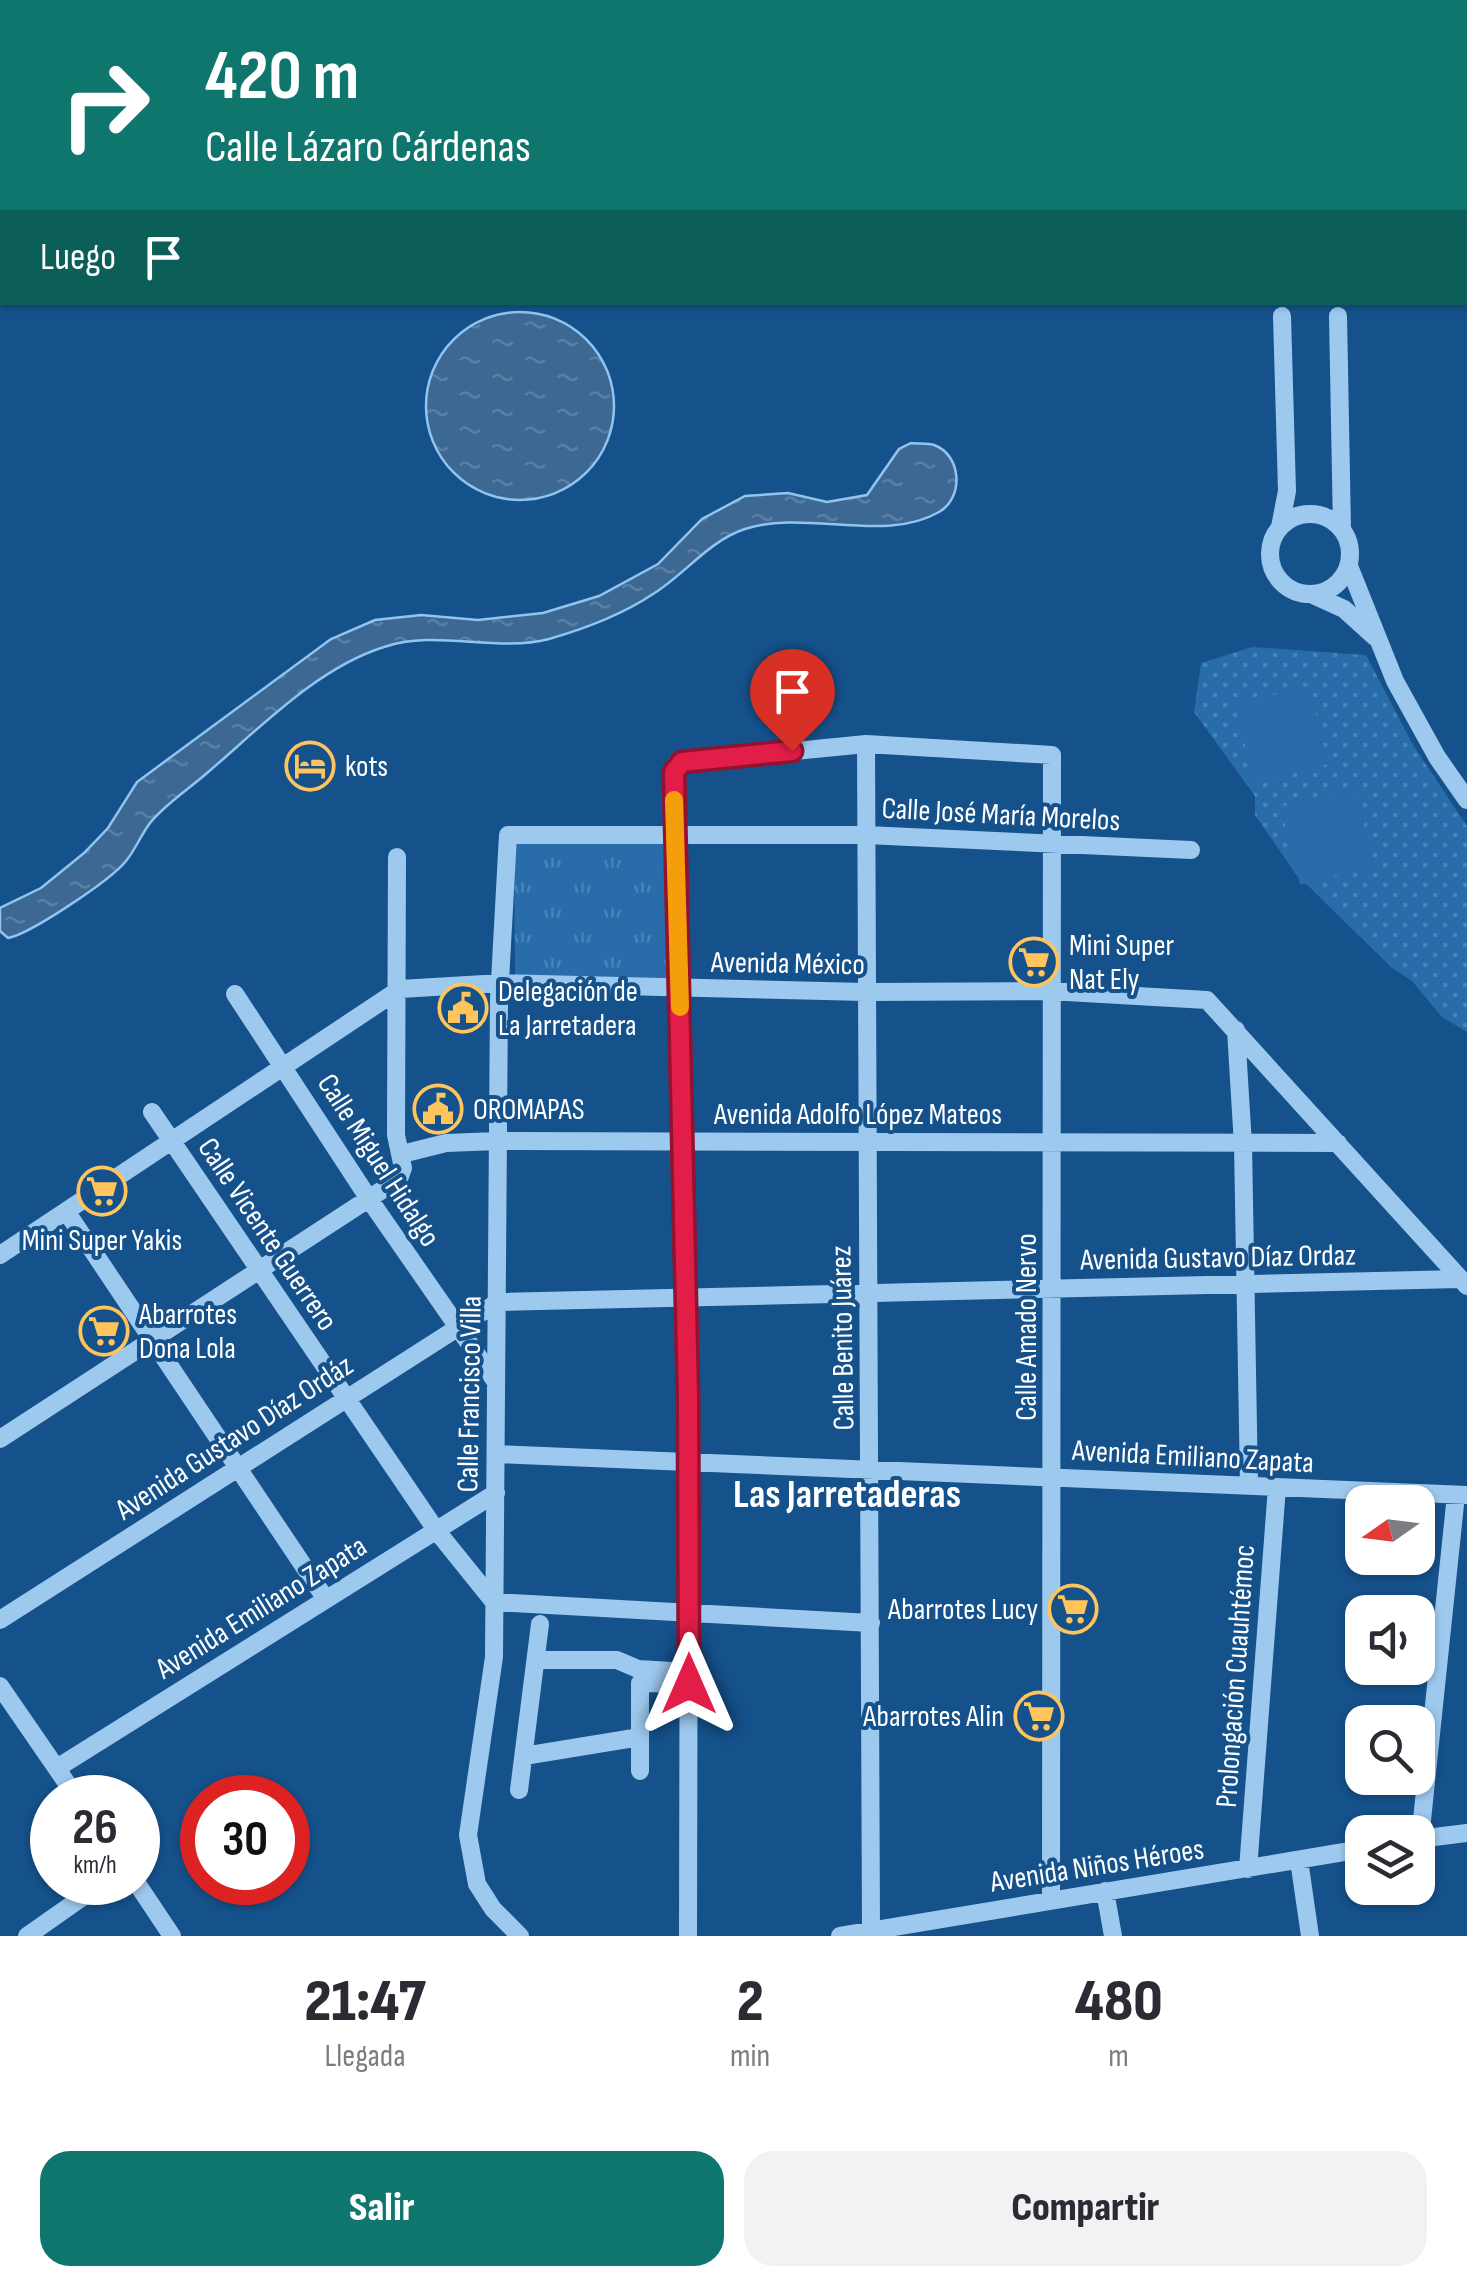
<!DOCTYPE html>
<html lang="es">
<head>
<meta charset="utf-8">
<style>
	body { margin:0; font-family:"Sofia Sans Condensed",sans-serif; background:#f2f2f3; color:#2b2b33; height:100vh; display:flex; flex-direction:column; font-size:38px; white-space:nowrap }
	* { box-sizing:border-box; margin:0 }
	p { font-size:32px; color:#7c7c81 }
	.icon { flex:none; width:55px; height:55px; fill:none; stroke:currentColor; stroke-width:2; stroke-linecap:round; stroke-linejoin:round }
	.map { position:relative; height:1936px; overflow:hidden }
	.details { display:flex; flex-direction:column; background:#fff; flex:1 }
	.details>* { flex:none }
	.banner { position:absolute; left:0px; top:0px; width:1468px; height:305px; box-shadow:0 2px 8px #0004; background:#0f766e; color:#fff; overflow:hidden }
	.needle { width:65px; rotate:256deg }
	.buttons { position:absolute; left:1345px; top:1485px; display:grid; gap:20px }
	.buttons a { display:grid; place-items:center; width:90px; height:90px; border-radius:20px; background:#fff; box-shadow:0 2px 8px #0004; font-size:50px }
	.speed { position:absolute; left:30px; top:1775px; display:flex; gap:20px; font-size:50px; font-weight:700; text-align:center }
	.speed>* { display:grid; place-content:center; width:130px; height:130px; border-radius:50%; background:#fff; box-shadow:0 2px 8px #0004; line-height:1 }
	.speed small { font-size:25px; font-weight:400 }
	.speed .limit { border:15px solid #d22; background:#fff; color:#111 }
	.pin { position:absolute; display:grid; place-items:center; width:85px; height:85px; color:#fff; margin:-102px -42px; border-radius:50% 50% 50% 0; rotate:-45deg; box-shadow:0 0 10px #0007 }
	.pin .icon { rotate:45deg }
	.me { position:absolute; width:110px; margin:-55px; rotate:0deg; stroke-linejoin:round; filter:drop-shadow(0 0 8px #0008) }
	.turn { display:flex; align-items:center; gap:35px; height:210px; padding:0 40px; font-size:45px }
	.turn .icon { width:130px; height:130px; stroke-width:2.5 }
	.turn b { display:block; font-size:70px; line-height:85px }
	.then { display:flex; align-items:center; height:95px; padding:0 40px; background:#0003; gap:20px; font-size:38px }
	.eta { display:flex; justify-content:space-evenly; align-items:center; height:170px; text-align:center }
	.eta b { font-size:60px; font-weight:800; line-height:70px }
	.button { display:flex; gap:20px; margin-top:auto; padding:20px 40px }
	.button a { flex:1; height:115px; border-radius:30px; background:#0f766e; color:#fff; font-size:40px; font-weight:800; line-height:115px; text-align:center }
	.button a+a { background:#f2f2f3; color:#2b2b33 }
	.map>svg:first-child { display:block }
	.grass { fill:url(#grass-dots) }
	.park { fill:url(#park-tufts) }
	.pitch { fill:#286caa }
	.water { fill:url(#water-ripples); stroke:#90c5f2; stroke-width:2.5 }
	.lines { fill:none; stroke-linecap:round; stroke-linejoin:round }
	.minor { stroke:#9ec9ef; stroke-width:18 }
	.route-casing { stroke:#92132f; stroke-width:25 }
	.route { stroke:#e11d48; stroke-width:18 }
	.slow { stroke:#f59e0b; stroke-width:18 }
	.labels { text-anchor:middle; stroke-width:8; stroke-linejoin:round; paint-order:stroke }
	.poi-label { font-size:30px; fill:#fff; stroke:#15518b; text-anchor:start }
	.street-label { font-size:30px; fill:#fff; stroke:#15518b }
	.district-label { font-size:40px; font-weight:bold; fill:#fff; stroke:#15518b }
</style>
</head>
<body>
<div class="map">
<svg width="1467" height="1936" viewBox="0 0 1467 1936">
	<defs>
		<pattern id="grass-dots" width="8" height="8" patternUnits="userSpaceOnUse" patternTransform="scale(2.5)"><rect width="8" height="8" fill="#286caa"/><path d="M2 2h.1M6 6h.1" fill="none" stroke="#4882b7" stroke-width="1.8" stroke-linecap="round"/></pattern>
		<pattern id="park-tufts" width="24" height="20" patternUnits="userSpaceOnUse" patternTransform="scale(2.5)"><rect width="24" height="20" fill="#286caa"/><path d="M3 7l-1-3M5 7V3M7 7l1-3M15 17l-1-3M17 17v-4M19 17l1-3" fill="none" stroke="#4882b7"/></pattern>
		<pattern id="water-ripples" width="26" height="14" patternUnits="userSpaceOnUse" patternTransform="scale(2.5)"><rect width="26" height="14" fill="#3c6893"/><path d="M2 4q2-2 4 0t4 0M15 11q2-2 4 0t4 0" fill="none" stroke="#597fa3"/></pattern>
	</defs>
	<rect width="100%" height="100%" fill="#15518b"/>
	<path class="grass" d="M 1252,647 L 1366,655 L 1413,745 L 1467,826 L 1467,1032 L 1442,1017 L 1412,981 L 1392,968 L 1295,873 L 1255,815 L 1255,796 L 1194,712 L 1201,663 Z"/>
	<path class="park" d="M 514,839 L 668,840 L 671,980 L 515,975 Z"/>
	<path class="pitch" d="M 1309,686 L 1328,764 L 1254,782 L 1235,704 Z
		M 1355,788 L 1374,866 L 1300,885 L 1281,807 Z"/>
	<path class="water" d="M 107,0 L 605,0 L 607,2 L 107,2 Z
		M426 406a94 94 0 1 1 188 0a94 94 0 1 1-188 0Z
		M 911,443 C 918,444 928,443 934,445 C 962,455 964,498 939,512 C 884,544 805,509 745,529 C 710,540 684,575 653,594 C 623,614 584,629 549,639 C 494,653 437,629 384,647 C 317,668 260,728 207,773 C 189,789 165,804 150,823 C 141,835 135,850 126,861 C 111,880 30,934 8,938 L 0,931 L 0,908 L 41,888 L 84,853 L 108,828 L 137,782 L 331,639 L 375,620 L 421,615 L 478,620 L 543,613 L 599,596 L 658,564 L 702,519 L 745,496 L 788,493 L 827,502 L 867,495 L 899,449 Z"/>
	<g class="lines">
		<path class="minor" d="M 1312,0 L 1312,2
			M 1353,0 L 1353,2
			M 1338,316 L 1342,529
			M1270 554a40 40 0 1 1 80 0a40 40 0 1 1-80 0Z
			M 1280,527 L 1287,491 L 1282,316
			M 1349,566 L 1395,681 L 1437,757 L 1467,800
			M 1311,594 L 1344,609 L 1375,637
			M 866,744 L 871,1931
			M 235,994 L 369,1199 L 496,1382
			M 1236,1030 L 1243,1145 L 1249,1484
			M 152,1112 L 436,1530 L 494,1602 L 871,1623
			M 402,1154 L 446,1143 L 497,1141 L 1338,1143
			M 66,1211 L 325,1598
			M 0,1255 L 400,989 L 501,983 L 865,992 L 1049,991 L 1207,1000 L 1467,1286
			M 0,1439 L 399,1179 L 403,1168 L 396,1135 L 397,857
			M 497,1454 L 1467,1495
			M 0,1620 L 498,1302 L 1460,1279
			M 538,1660 L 617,1660 L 638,1669 L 689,1672
			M 0,1686 L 77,1798
			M 524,1756 L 640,1737
			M 57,1768 L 496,1493
			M 640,1771 L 640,1683 L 689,1684
			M 519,1790 L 540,1624
			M 1418,1839 L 1467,1833
			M 1420,1839 L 1456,1495
			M 1299,1860 L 1310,1936
			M 1248,1869 L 1277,1487
			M 136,1882 L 172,1936
			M 1105,1891 L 1113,1936
			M 27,1936 L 104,1882
			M 520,1936 L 493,1909 L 477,1884 L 468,1835 L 494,1657 L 499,999 L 508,835 L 866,835 L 1191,850
			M 688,1936 L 689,1462 L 674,832 L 674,772 L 676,764 L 682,762 L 866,744 L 1052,755 L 1051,1900
			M 840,1936 L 1362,1849"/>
	</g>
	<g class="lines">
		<g class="route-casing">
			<path id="route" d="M 689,1684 L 688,1396 L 674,772 L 682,762 L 792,751"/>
		</g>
		<use href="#route" class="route"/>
		<path class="slow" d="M 674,800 L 680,1007"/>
	</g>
	<defs>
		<g id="hotel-ring" transform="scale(2.5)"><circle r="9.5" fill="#15518b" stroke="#ffc45c" stroke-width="1.5"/><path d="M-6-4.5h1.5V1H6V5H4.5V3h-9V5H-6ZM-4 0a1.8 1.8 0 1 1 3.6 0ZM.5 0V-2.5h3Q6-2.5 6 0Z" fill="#ffc45c"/></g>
		<g id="supermarket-ring" transform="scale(2.5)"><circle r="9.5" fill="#15518b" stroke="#ffc45c" stroke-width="1.5"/><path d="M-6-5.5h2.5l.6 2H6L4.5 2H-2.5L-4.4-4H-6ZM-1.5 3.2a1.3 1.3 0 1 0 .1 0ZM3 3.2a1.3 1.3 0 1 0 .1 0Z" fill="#ffc45c"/></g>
		<g id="civic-ring" transform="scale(2.5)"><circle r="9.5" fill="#15518b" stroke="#ffc45c" stroke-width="1.5"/><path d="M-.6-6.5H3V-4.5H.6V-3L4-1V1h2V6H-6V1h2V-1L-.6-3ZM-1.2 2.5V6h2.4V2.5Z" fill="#ffc45c"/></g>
	</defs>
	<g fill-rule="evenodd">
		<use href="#hotel-ring" x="310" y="766"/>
		<use href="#supermarket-ring" x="1034" y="962"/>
		<use href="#civic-ring" x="463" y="1008"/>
		<use href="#civic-ring" x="438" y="1109"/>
		<use href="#supermarket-ring" x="102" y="1191"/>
		<use href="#supermarket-ring" x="104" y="1331"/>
		<use href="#supermarket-ring" x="1073" y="1609"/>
		<use href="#supermarket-ring" x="1039" y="1716"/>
	</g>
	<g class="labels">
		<g class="poi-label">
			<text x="345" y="776">kots</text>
			<text x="1069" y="955">Mini Super<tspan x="1069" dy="34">Nat Ely</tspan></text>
			<text x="498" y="1001">Delegación de<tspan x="498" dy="34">La Jarretadera</tspan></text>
			<text x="473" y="1119">OROMAPAS</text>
			<text x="102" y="1250" text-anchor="middle">Mini Super Yakis</text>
			<text x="139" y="1324">Abarrotes<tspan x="139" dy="34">Dona Lola</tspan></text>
			<text x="1038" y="1619" text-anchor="end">Abarrotes Lucy</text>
			<text x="1004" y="1726" text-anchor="end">Abarrotes Alin</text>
		</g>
		<g class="street-label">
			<text transform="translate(1001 814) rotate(3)" y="10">Calle José María Morelos</text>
			<text transform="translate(788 963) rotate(1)" y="10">Avenida México</text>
			<text x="858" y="1124">Avenida Adolfo López Mateos</text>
			<text transform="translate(379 1160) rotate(57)" y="10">Calle Miguel Hidalgo</text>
			<text transform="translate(268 1234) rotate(56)" y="10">Calle Vicente Guerrero</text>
			<text transform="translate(1218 1257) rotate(-1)" y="10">Avenida Gustavo Díaz Ordaz</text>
			<text transform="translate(1026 1327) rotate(-90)" y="10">Calle Amado Nervo</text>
			<text transform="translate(842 1338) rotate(-91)" y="10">Calle Benito Juárez</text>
			<text transform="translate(469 1394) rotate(-89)" y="10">Calle Francisco Villa</text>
			<text transform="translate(234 1437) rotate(-33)" y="10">Avenida Gustavo Díaz Ordáz</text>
			<text transform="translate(1193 1456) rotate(3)" y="10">Avenida Emiliano Zapata</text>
			<text transform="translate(261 1607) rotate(-32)" y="10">Avenida Emiliano Zapata</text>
			<text transform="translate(1235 1676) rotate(-86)" y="10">Prolongación Cuauhtémoc</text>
			<text transform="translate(1097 1865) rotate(-9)" y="10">Avenida Niños Héroes</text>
		</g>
		<g class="district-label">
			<text x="847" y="1507">Las Jarretaderas</text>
		</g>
	</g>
</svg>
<div class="buttons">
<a><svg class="needle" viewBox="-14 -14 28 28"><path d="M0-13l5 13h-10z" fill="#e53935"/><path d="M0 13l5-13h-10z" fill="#7c7c81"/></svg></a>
<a><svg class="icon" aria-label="sound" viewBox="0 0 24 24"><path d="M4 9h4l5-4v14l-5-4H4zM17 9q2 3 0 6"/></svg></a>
<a><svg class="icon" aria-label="search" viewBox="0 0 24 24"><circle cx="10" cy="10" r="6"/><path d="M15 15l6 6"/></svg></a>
<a><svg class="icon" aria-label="layers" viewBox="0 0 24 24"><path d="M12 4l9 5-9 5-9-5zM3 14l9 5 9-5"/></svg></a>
</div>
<div class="speed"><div>26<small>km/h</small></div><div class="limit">30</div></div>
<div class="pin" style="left:792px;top:751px;background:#d93025"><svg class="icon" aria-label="arrive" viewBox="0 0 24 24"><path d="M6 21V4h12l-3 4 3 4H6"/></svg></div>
<svg class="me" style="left:689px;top:1684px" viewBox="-20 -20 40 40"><path d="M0-17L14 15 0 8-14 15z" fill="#e11d48" stroke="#fff" stroke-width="4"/></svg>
<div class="banner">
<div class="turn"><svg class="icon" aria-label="right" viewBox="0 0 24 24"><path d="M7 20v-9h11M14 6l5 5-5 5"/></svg><div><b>420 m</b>Calle Lázaro Cárdenas</div></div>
<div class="then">Luego<svg class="icon" aria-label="arrive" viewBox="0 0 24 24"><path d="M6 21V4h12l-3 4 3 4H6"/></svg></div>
</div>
</div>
<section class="details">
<div class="eta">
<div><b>21:47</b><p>Llegada</p></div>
<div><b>2</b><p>min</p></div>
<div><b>480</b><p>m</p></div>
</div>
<div class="button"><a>Salir</a><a>Compartir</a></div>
</section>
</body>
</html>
